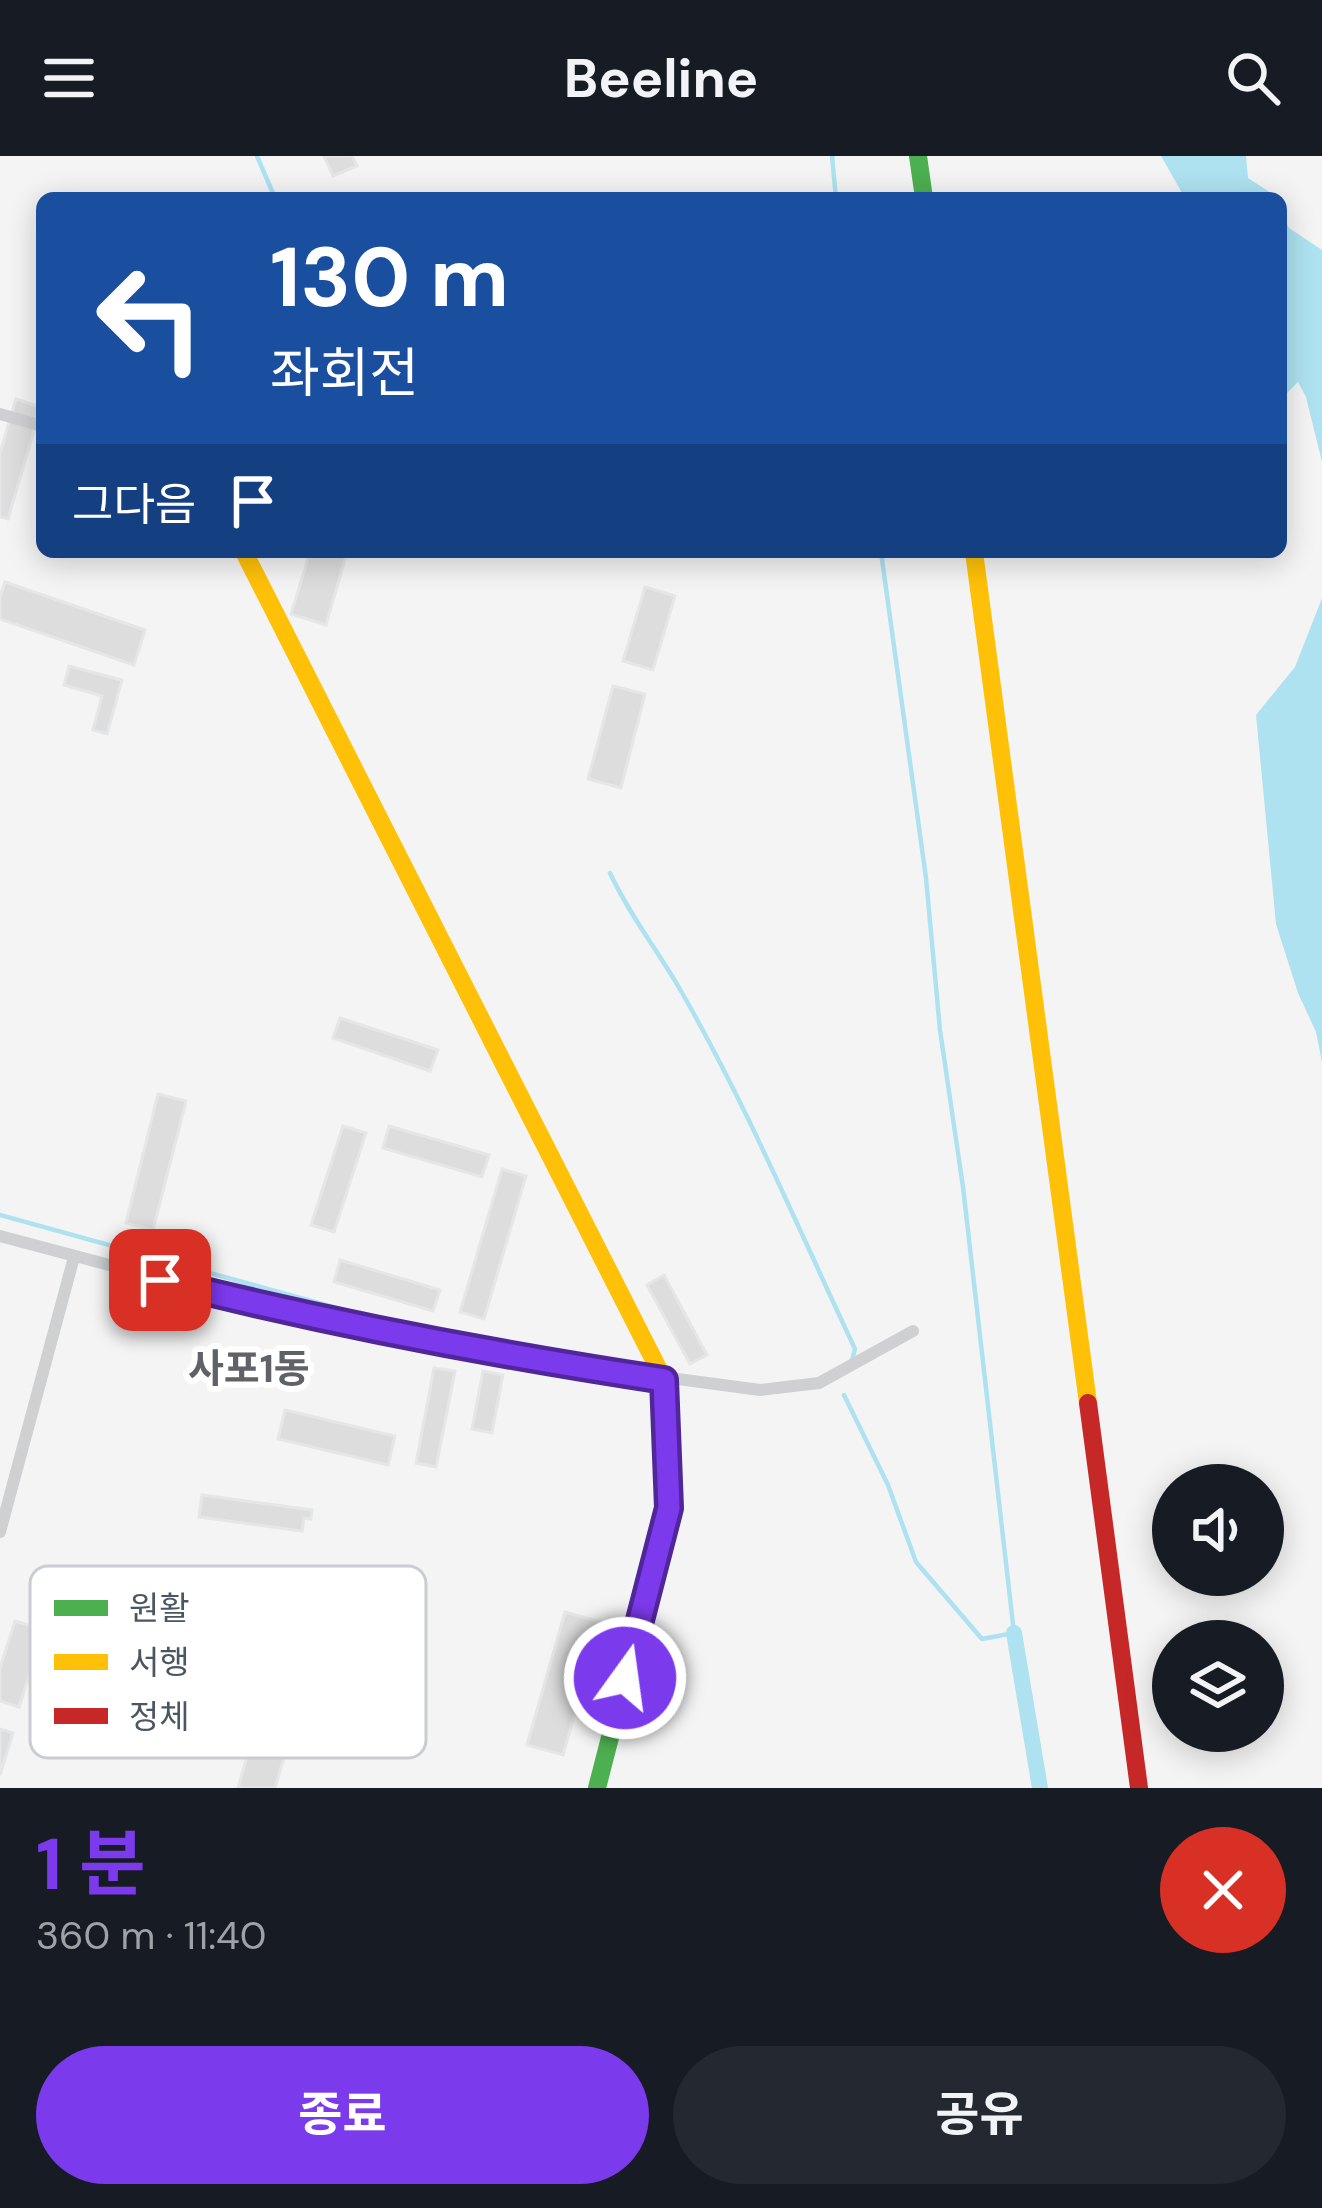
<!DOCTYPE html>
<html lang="ko">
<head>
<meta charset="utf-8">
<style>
	body { margin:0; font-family:"DM Sans","Noto Sans KR",sans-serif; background:#242831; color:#f1f3f6; height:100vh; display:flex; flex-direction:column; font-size:45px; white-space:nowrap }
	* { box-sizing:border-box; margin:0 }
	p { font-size:39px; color:#9ea1a6 }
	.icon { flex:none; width:66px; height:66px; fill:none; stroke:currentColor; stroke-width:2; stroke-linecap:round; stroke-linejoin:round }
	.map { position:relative; height:1632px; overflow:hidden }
	.side { display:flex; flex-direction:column; background:#171b24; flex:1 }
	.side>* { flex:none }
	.guide { position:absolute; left:36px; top:36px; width:1251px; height:366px; border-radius:18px; box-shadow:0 6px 30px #0003; background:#1a4fa0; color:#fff; overflow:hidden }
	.buttons { position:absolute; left:1152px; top:1308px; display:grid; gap:24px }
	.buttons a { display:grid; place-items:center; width:132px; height:132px; border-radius:50%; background:#171b24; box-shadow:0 6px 30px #0003; font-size:60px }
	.pin { position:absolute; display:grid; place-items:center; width:102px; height:102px; color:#fff; margin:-51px; border-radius:24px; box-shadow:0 6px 18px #0006 }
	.me { position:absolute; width:132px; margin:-66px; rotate:14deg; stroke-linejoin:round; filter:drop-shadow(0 0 9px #0008) }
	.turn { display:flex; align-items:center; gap:42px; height:252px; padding:0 36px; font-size:54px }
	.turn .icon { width:156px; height:156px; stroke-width:2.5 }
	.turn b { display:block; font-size:84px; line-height:102px }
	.then { display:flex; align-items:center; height:114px; padding:0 36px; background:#0003; gap:24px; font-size:45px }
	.round { display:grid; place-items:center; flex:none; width:126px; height:126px; border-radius:63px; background:#242831 }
	.summary { display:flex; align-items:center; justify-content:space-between; height:204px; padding:0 36px }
	h1 { font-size:72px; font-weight:700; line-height:90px; color:#7c3aed }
	.primary-button { display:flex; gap:24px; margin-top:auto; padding:24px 36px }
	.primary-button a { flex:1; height:138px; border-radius:72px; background:#7c3aed; color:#fff; font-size:48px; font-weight:700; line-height:138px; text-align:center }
	.primary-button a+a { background:#242831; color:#f1f3f6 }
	header { display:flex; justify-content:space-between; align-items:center; height:156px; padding:0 36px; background:#171b24; font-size:54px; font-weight:700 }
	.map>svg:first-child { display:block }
	.water { fill:#aee2f0 }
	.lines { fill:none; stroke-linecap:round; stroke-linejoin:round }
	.stream { stroke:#aee2f0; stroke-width:4.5 }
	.canal { stroke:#aee2f0; stroke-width:16 }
	.building { fill:#ddddde; stroke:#e5e6e7; stroke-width:3 }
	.street { stroke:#ced0d2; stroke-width:12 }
	.fast { stroke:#4caf50; stroke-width:18 }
	.slow { stroke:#ffc107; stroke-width:18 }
	.jam { stroke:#c62828; stroke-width:18 }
	.route-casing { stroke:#51269a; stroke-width:30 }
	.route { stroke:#7c3aed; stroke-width:21 }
	.labels { text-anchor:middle; stroke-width:12; stroke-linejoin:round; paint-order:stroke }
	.neighbourhood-label { font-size:39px; font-weight:bold; fill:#5f6368; stroke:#fff }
	.key { fill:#fff; stroke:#c9ccd0; stroke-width:3 }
	.key-label { font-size:33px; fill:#4a5661 }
</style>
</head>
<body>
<header><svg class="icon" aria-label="menu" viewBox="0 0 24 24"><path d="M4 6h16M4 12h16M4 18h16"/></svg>Beeline<svg class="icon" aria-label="search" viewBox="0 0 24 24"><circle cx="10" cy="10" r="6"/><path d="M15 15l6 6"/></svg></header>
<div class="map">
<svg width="1322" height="1632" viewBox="0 0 1322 1632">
	<rect width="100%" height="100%" fill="#f4f4f4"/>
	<path class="water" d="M 1161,0 L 1246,0 L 1248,22 L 1268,35 L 1272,42 L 1185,42 Z
		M 1281,58 L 1289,72 L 1322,94 L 1322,306 L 1306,241 L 1298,226 L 1285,239 L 1281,214 Z
		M 1322,442 L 1322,906 L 1316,876 L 1298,837 L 1276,768 L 1256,559 L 1295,511 Z"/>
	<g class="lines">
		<path class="stream" d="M 257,0 L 275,42
			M 832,0 L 836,42
			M 610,717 C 630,760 658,795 681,835 C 747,950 799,1074 855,1193 L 852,1204
			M 0,1059 L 413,1173
			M 844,1239 L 888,1329 L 916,1406 L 982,1483 L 1014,1477 L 963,1031 L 940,874 L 926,722 L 881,396"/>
		<path class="canal" d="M 1014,1477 L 1040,1632"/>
	</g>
	<path class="building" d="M 324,0 L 352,0 L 357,10 L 333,20 Z
		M 16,243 L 41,251 L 8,363 L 0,361 L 0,297 Z
		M 310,396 L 347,396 L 326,469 L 291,458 Z
		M 5,426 L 145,474 L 134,509 L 0,463 L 0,441 Z
		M 645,431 L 675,440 L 653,514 L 623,505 Z
		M 69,510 L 122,524 L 107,578 L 93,574 L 102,540 L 64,529 Z
		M 613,530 L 645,538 L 621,632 L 588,623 Z
		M 340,862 L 438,894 L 430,915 L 333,882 Z
		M 158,938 L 186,945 L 153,1074 L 126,1067 Z
		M 343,970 L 366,977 L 334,1076 L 311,1069 Z
		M 389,970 L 489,999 L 482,1021 L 383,992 Z
		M 502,1013 L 526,1020 L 484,1163 L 460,1156 Z
		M 340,1104 L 440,1134 L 433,1155 L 334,1126 Z
		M 664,1119 L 707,1199 L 690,1208 L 647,1129 Z
		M 434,1212 L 455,1215 L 436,1311 L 416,1307 Z
		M 483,1215 L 503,1219 L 492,1277 L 472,1273 Z
		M 285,1254 L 395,1280 L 388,1309 L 278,1283 Z
		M 202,1339 L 312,1354 L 311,1363 L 304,1362 L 302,1375 L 199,1361 Z
		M 565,1456 L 601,1466 L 563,1599 L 527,1589 Z
		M 15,1465 L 44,1474 L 19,1551 L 0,1545 L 0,1512 Z
		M 276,1503 L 310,1513 L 275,1632 L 238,1632 Z
		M 0,1573 L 13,1577 L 0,1619 Z"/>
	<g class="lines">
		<path class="street" d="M 0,258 L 42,270
			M 0,1080 L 290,1157 L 476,1196 L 760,1234 L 819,1227 L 913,1175
			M 0,1376 L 74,1101"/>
		<path class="fast" d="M 918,0 L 924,42
			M 597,1632 L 669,1352 L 664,1224 L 660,1216"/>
		<path class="slow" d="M 244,396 L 660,1216
			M 974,396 L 1088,1247"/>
		<path class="jam" d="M 1088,1247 L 1139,1632"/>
	</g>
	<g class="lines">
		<g class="route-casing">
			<path id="route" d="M 160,1124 C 329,1167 492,1198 664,1224 L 669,1352 L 625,1522"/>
		</g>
		<use href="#route" class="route"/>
	</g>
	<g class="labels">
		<g class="neighbourhood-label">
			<text x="249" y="1226">사포1동</text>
		</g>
	</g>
	<rect x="30" y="1410" width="396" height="192" rx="18" class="key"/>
	<rect x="54" y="1444" width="54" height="16" fill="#4caf50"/>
	<rect x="54" y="1498" width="54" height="16" fill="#ffc107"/>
	<rect x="54" y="1552" width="54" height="16" fill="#c62828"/>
	<g class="key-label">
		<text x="129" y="1464">원활</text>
		<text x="129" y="1518">서행</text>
		<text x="129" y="1572">정체</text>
	</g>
</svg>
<div class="buttons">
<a><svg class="icon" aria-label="sound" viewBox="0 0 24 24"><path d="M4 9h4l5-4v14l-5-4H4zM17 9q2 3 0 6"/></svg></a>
<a><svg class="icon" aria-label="layers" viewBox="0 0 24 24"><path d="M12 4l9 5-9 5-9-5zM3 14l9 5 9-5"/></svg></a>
</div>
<div class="pin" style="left:160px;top:1124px;background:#d93025"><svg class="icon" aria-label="arrive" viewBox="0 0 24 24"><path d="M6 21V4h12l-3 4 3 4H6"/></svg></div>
<svg class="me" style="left:625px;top:1522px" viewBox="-20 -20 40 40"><circle r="17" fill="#7c3aed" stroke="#fff" stroke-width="3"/><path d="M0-11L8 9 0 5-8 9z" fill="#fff"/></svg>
<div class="guide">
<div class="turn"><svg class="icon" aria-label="left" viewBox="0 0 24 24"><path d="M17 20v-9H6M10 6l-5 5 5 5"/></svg><div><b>130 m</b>좌회전</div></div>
<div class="then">그다음<svg class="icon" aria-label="arrive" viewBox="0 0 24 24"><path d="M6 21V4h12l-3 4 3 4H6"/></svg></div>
</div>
</div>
<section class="side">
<div class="summary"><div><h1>1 분</h1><p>360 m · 11:40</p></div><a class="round" style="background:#d93025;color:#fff"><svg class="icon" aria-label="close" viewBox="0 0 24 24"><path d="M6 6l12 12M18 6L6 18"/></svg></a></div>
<div class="primary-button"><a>종료</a><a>공유</a></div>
</section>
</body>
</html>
